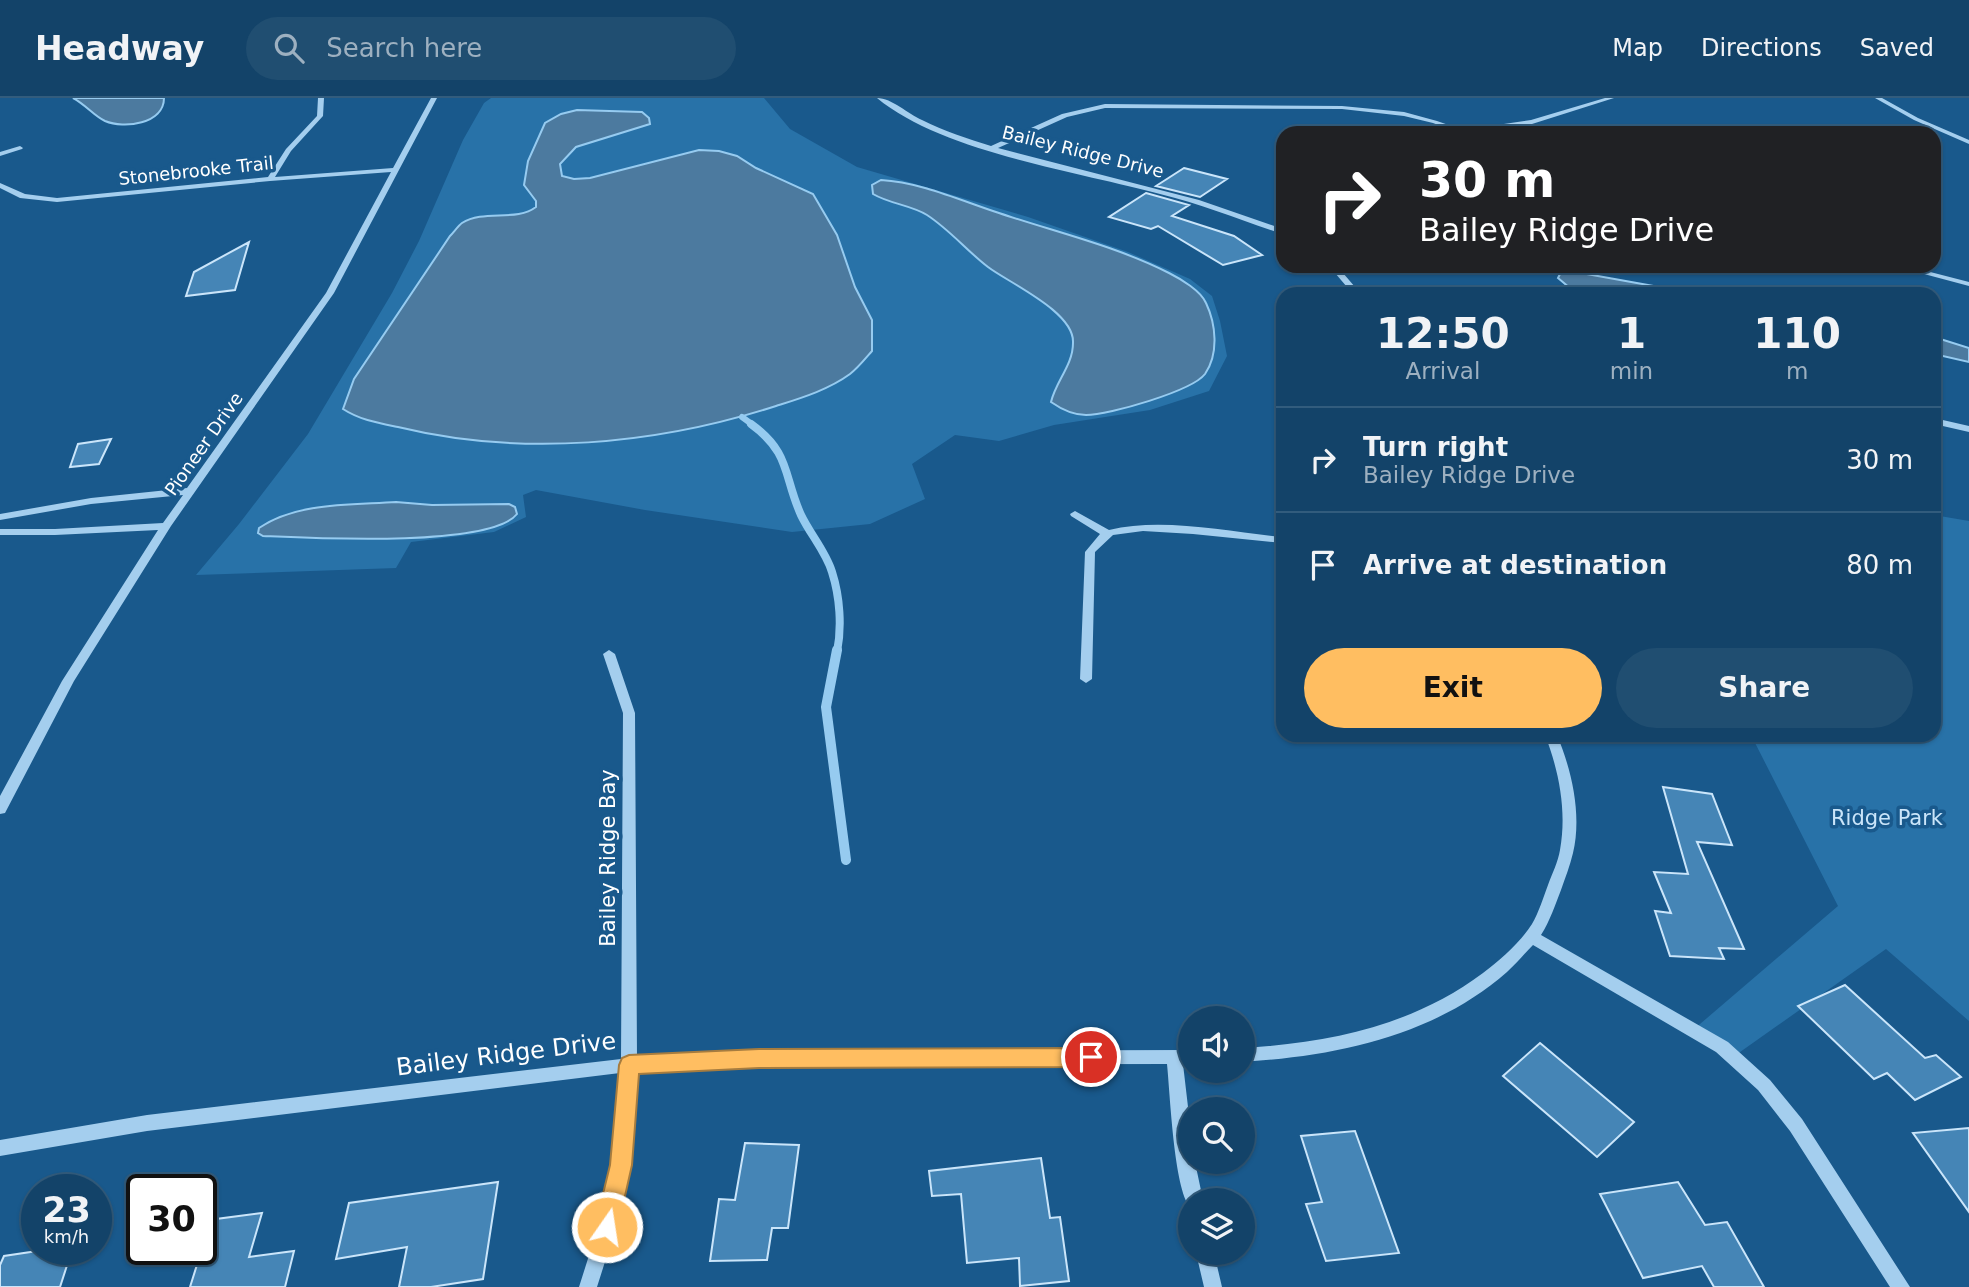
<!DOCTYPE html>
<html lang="en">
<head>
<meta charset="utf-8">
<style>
	body { margin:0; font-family:"DejaVu Sans",sans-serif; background:#204e71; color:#f1f3f6; height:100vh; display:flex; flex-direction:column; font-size:26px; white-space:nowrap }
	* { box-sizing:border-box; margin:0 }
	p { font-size:23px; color:#9db0c0 }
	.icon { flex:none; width:38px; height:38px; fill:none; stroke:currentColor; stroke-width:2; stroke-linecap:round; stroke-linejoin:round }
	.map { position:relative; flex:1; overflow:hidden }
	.details { position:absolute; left:1276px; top:189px; width:665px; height:455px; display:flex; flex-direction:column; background:#134369; border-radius:21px; box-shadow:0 2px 5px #0004,0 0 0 2px #325c7d }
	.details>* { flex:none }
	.guide { position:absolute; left:1276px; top:28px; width:665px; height:147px; border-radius:21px; box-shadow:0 2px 5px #0004,0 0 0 2px #325c7d; background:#202124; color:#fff; overflow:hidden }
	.buttons { position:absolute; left:1178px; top:908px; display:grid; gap:14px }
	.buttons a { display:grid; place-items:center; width:77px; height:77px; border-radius:50%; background:#134369; box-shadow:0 2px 5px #0004,0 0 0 2px #325c7d; font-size:35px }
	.speed { position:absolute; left:21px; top:1076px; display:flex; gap:14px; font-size:35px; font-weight:700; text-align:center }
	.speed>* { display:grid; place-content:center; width:91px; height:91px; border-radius:50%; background:#134369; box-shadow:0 2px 5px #0004,0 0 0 2px #325c7d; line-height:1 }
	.speed small { font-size:18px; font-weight:400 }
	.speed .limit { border:4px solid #111; border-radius:10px; background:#fff; color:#111 }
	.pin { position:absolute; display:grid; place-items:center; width:60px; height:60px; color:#fff; margin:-30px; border:4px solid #fff; border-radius:50%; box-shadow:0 2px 7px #0007 }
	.me { position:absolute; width:77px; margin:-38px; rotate:13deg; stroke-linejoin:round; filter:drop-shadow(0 0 5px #0008) }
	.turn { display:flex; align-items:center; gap:24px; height:147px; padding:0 28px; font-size:32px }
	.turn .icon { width:91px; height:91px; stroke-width:2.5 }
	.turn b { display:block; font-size:49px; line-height:60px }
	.eta { display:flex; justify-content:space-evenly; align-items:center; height:119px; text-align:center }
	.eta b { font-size:42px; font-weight:600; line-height:49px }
	.button { display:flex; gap:14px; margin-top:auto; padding:14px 28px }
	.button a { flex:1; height:80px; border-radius:42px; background:#ffbe61; color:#111; font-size:28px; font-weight:600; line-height:80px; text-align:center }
	.button a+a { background:#204e71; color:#f1f3f6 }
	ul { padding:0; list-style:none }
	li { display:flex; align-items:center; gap:21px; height:105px; padding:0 28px; border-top:2px solid #325c7d }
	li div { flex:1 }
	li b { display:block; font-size:26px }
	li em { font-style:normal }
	header { display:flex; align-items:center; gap:42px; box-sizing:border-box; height:98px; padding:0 35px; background:#134369; border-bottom:2px solid #325c7d }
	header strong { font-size:33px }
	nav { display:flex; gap:38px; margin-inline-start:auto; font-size:24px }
	.search { width:490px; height:63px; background:#204e71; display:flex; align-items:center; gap:18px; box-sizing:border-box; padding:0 24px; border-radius:38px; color:#9db0c0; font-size:26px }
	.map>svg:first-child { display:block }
	.green { fill:#2872a8 }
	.water { fill:#4c7a9f; stroke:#96cbf0; stroke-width:2 }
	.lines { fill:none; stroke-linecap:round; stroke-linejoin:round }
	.stream-far2 { stroke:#96cbf0; stroke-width:6 }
	.stream-far1 { stroke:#96cbf0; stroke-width:8 }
	.stream { stroke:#96cbf0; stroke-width:10 }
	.building { fill:#4585b6; stroke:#cae5fa; stroke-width:2 }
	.minor { fill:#a4ceee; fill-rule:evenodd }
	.route { fill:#ffbe61; stroke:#a67c3f; stroke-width:2 }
	.labels { text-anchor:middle; stroke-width:7; stroke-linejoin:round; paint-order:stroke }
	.far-street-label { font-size:18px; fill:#fff; stroke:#19598c }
	.park-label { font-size:21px; fill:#cae5fa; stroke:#19598c }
	.street-label { font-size:21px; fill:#fff; stroke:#19598c }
	.near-street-label { font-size:24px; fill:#fff; stroke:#19598c }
</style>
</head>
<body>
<header>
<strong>Headway</strong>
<div class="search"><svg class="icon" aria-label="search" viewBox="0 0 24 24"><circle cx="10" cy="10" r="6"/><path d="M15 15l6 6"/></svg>Search here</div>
<nav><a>Map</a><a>Directions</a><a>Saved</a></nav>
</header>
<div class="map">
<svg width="1969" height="1189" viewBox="0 0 1969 1189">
	<rect width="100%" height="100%" fill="#19598c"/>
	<path class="green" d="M 491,0 L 764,0 L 790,31 L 857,69 L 1028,119 L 1128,154 L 1190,181 L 1212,198 L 1220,223 L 1227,258 L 1209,293 L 1150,312 L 1054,327 L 999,343 L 955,337 L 912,366 L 925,401 L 870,426 L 792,434 L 645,412 L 536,392 L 523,397 L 526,419 L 494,434 L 411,444 L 396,470 L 196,477 L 239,426 L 308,336 L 392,195 L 419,143 L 463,42 L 484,5 Z
		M 1934,417 L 1969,423 L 1969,923 L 1886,851 L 1733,959 L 1693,932 L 1838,808 L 1751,637 L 1934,637 Z"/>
	<path class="water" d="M 73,0 L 164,0 C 164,26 124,31 105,23 C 94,18 85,6 73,0 Z
		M 577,12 L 642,14 L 649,20 L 650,26 L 576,49 L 560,66 L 562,78 L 574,81 L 590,80 L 699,52 L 719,53 L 737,58 L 756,70 L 813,96 L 837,137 L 855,189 L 872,222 L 872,253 C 865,261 858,270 850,276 C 828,292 801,300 776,308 C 656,347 521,359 398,329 C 378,325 360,322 343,311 L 354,281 L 450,138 C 454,134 458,128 462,125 C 484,111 516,124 536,109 L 536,103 L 524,87 L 528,63 L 545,25 L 561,16 Z
		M 881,82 C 920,84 962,103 999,115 C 1055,134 1116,148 1169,175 C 1181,181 1201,193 1206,205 C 1216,226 1219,256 1205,276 C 1192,293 1109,317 1086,317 C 1074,317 1061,311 1051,304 C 1056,283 1073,267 1073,245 C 1075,214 1009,185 988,169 C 967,153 950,132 927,117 C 911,107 890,106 873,96 L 872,87 Z
		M 1570,173 L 1698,196 L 1577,196 L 1558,180 L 1561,174 Z
		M 1934,239 L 1969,250 L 1969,264 L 1934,256 Z
		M 396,404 L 432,407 L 509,406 L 515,409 L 517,416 C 490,450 309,440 263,438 L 258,435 L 259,430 C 297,404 352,407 396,404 Z"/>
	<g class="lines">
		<path class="stream-far2" d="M 742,319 L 753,327"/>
		<path class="stream-far1" d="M 751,326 C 791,355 783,377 801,417 C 810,436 826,454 832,474 C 840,499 842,529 837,554"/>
		<path class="stream" d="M 837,552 L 826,609 L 846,762"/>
	</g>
	<path class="building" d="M 1184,70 L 1227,81 L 1200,99 L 1156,88 Z
		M 1146,95 L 1189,107 L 1172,118 L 1234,138 L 1262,157 L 1223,167 L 1158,128 L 1151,131 L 1109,119 Z
		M 249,144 L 235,192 L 186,198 L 194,174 Z
		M 111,341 L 99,366 L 70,369 L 78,346 Z
		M 1663,689 L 1712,696 L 1732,747 L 1697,744 L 1744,851 L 1719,850 L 1724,861 L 1670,858 L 1655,813 L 1671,815 L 1654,774 L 1688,776 Z
		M 1845,887 L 1925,960 L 1936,957 L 1961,979 L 1915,1002 L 1887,975 L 1874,981 L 1798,908 Z
		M 1540,945 L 1634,1024 L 1597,1059 L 1503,978 Z
		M 1969,1030 L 1969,1114 L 1913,1035 Z
		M 1355,1033 L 1399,1155 L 1326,1163 L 1306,1106 L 1322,1104 L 1301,1038 Z
		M 745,1045 L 799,1047 L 788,1130 L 772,1130 L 767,1162 L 710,1163 L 719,1101 L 735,1102 Z
		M 1041,1060 L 1050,1120 L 1060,1119 L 1069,1183 L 1020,1188 L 1019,1160 L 967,1165 L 961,1096 L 932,1098 L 929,1073 Z
		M 498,1084 L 483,1181 L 431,1189 L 399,1189 L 407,1149 L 336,1161 L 349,1105 Z
		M 1678,1084 L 1705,1127 L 1727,1124 L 1764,1189 L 1714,1189 L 1702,1168 L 1643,1180 L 1600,1096 Z
		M 262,1115 L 249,1159 L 294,1153 L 285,1189 L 190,1189 L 201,1154 L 201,1123 Z
		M 44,1152 L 72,1152 L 60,1189 L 0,1189 L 0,1167 L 4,1158 Z"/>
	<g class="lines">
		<path class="minor" d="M 318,0 L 324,0 L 323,18 L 291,53 L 275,79 L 393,70 L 431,0 L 437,0 L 334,195 L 171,428 L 74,583 L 5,715 L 0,716 L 0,698 L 62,583 L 158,432 L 55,437 L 0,437 L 0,431 L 55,431 L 163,425 L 183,397 L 91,406 L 0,422 L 0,416 L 91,400 L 187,390 L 326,195 L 391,74 L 270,83 L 57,104 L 20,100 L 0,90 L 0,85 L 25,96 L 57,100 L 268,79 L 286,51 L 317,18 Z
			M 877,0 C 892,0 908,16 922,22 C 944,33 968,41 991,48 L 1062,16 L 1105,6 L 1342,8 L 1404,14 L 1437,23 L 1463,32 L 1531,22 L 1605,0 L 1614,0 L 1532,26 L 1470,35 L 1459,35 L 1433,25 L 1404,18 L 1342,11 L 1105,10 L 1067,19 L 998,50 L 1199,102 L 1283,131 L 1283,136 C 1242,123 1202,106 1160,96 C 1078,74 942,54 877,0 Z
			M 1875,0 L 1882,0 L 1918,20 L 1969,42 L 1969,46 L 1914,22 Z
			M 20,48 L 23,50 L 22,51 L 0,58 L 0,54 Z
			M 1329,168 L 1337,168 L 1361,196 L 1353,196 Z
			M 1894,168 L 1907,168 L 1969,184 L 1969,188 Z
			M 1934,320 L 1969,328 L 1969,334 L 1934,326 Z
			M 1075,413 L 1109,432 C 1163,419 1228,434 1283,439 L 1283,445 L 1193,436 L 1143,433 L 1113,437 L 1095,454 L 1092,581 L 1086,585 L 1080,581 L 1085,454 L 1100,436 L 1071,418 L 1070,416 Z
			M 609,552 L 615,556 L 635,615 L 637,959 L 759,953 L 1190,952 L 1190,966 L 1183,966 L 1190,1026 L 1190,1064 L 1195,1064 L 1203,1102 L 1190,1102 L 1190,1109 C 1174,1091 1170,995 1167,966 L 759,967 L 637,974 L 630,1067 L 616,1129 L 597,1189 L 579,1189 L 598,1129 L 612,1067 L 620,975 L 147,1033 L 0,1058 L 0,1042 L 147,1017 L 621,961 L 623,615 L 603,556 Z
			M 1545,637 L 1557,637 C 1572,673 1582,717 1573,755 C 1570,768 1565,780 1561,792 C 1555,807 1550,823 1541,837 L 1728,944 L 1770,982 L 1802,1021 L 1910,1189 L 1890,1189 L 1790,1033 L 1758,992 L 1716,954 L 1533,847 C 1524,856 1516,866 1507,874 C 1434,938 1337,958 1242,964 L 1242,950 C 1329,945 1412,928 1483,875 C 1500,862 1520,845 1532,826 C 1539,814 1543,800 1548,787 C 1552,776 1558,764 1560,752 C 1567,713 1559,673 1545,637 Z
			M 1196,1155 L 1214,1155 L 1222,1189 L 1204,1189 Z"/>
	</g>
	<path class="route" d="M 1091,950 L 1098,953 L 1101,959 L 1098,966 L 1091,969 L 759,970 L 639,976 L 632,1067 L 618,1129 L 615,1137 L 607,1140 L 599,1137 L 595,1129 L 610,1067 L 619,967 L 622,960 L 629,957 L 759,951 Z"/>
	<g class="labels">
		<g class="far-street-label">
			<text transform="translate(1083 54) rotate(14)" y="6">Bailey Ridge Drive</text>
			<text transform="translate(196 73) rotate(-6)" y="6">Stonebrooke Trail</text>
			<text transform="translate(204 346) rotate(-55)" y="6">Pioneer Drive</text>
		</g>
		<g class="park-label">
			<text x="1887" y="727">Ridge Park</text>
		</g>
		<g class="street-label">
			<text transform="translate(608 760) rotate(-90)" y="7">Bailey Ridge Bay</text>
		</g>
		<g class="near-street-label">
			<text transform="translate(506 956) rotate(-7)" y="8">Bailey Ridge Drive</text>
		</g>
	</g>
</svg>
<div class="buttons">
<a><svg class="icon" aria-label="sound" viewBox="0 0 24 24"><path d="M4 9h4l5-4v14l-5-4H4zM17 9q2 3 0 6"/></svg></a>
<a><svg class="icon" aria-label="search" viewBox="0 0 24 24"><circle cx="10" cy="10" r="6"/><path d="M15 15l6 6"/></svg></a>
<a><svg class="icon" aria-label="layers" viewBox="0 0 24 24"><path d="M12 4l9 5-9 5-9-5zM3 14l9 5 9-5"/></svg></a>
</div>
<div class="speed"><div>23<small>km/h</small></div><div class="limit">30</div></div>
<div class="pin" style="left:1091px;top:959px;background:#d93025"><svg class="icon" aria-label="arrive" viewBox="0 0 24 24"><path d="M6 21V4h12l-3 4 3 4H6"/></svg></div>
<svg class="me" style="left:607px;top:1129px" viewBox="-20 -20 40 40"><circle r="17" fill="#ffbe61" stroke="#fff" stroke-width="3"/><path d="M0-11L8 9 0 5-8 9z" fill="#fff"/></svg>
<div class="guide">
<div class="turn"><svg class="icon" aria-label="right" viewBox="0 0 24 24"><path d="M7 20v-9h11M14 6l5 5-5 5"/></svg><div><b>30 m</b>Bailey Ridge Drive</div></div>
</div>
<section class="details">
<div class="eta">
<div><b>12:50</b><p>Arrival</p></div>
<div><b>1</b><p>min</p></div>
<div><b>110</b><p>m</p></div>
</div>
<ul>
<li><svg class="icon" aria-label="right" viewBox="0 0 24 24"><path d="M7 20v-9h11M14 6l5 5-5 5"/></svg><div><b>Turn right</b><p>Bailey Ridge Drive</p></div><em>30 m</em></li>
<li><svg class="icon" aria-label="arrive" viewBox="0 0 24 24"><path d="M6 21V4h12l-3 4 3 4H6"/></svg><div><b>Arrive at destination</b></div><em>80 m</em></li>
</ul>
<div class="button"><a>Exit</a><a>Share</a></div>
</section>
</div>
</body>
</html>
